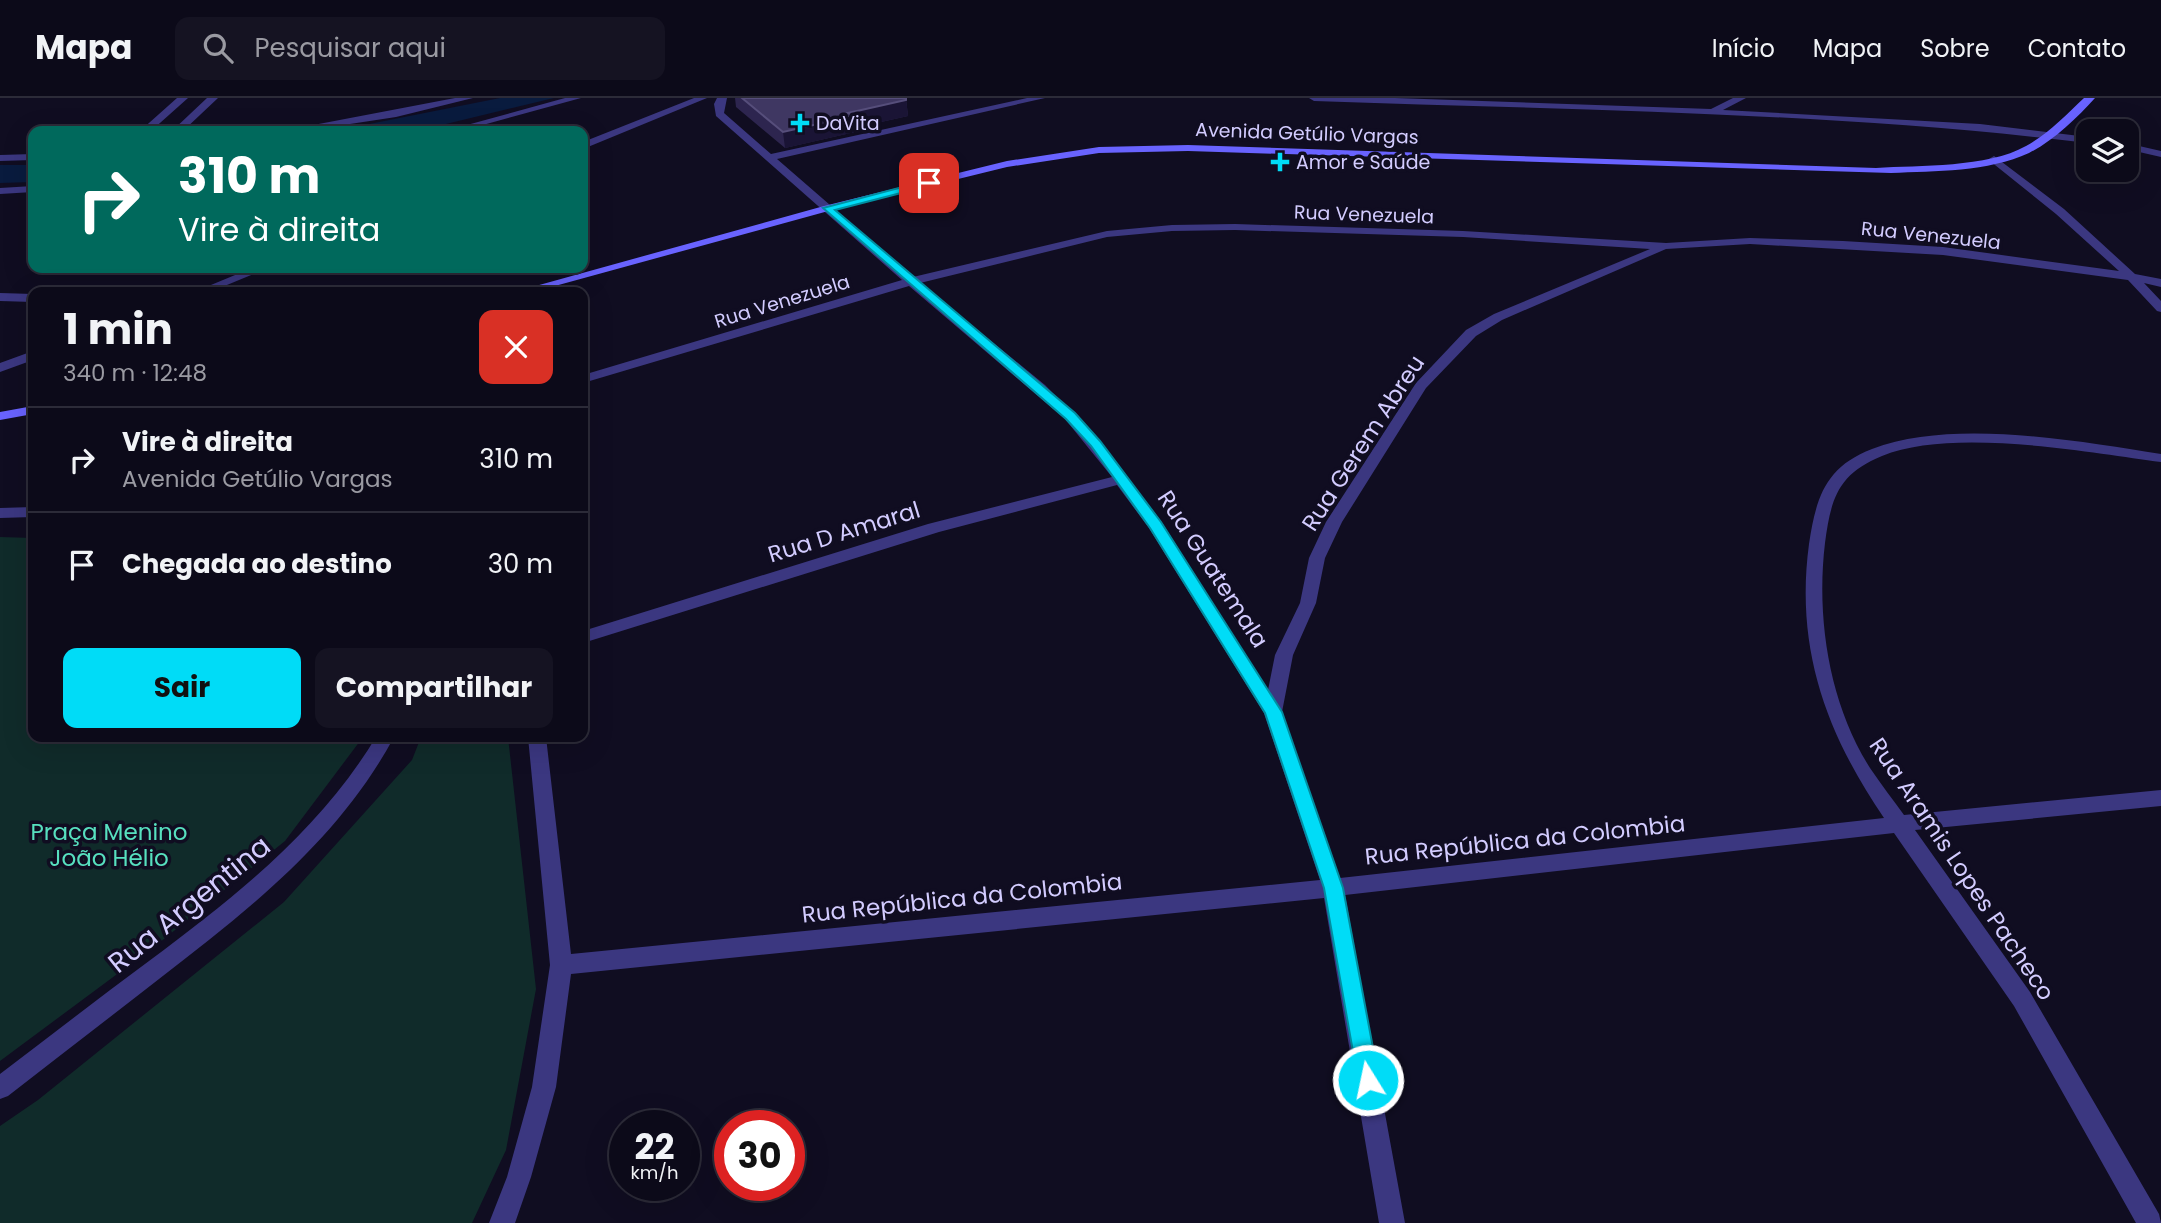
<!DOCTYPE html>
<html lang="pt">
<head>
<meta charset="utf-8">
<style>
	body { margin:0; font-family:Poppins,sans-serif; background:#151322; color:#f1f3f6; height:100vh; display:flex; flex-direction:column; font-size:26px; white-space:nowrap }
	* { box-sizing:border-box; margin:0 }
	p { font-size:23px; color:#9a9aa2 }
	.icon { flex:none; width:38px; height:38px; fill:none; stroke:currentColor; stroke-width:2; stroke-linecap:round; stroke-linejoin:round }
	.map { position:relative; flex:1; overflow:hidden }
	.sheet { position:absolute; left:28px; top:189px; width:560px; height:455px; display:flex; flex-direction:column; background:#0c0a19; border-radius:14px; box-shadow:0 7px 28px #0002,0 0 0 2px #2c2b38 }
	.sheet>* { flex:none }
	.banner { position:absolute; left:28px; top:28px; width:560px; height:147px; border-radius:14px; box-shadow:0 7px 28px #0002,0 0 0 2px #2c2b38; background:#00695c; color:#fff; overflow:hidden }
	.fabs { position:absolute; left:2076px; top:21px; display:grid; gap:14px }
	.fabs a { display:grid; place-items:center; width:63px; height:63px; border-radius:14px; background:#0c0a19; box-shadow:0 7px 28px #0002,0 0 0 2px #2c2b38; font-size:35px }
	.speed { position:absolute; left:609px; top:1012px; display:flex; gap:14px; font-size:35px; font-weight:700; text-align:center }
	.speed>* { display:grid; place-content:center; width:91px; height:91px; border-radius:50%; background:#0c0a19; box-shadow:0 7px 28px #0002,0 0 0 2px #2c2b38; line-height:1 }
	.speed small { font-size:18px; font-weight:400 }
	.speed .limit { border:10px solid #d22; background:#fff; color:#111 }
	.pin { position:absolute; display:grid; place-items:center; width:60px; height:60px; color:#fff; margin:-30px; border-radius:14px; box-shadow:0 4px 10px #0006 }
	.me { position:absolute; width:77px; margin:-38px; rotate:350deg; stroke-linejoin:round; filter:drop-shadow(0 0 5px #0008) }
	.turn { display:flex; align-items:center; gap:24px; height:147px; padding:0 35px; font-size:32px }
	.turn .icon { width:91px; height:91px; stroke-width:2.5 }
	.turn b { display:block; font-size:49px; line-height:60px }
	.round { display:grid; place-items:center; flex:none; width:74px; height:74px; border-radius:14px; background:#151322 }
	.head { display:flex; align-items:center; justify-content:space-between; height:119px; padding:0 35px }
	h1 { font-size:42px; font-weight:700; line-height:52px }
	.cta { display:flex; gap:14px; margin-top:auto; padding:14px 35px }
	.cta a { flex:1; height:80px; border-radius:14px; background:#00dcf7; color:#111; font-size:28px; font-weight:700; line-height:80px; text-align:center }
	.cta a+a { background:#151322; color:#f1f3f6 }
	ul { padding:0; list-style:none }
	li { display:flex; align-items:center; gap:21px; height:105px; padding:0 35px; border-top:2px solid #2c2b38 }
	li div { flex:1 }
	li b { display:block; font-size:26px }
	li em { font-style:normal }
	header { display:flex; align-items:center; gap:42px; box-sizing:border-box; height:98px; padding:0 35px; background:#0c0a19; border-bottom:2px solid #2c2b38 }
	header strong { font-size:33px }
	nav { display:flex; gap:38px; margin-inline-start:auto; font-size:24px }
	.search { width:490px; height:63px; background:#151322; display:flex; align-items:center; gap:18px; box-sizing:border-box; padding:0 24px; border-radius:14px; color:#9a9aa2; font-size:26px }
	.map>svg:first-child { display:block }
	.green { fill:#102b2a }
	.water { fill:#091b3e }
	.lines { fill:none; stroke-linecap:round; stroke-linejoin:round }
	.minor { fill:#3b3780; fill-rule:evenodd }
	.secondary { fill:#6963ff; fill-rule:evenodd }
	.wall { fill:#2d254f }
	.shaded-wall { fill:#1a1435 }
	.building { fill:#3f3762; stroke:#564e7b; stroke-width:2 }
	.route { fill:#00dcf7; stroke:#008fa1; stroke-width:2 }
	.poi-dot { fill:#00dcf7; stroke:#100d21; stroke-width:2.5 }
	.labels { text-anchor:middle; stroke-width:7; stroke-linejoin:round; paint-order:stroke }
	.far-poi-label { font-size:19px; fill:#d3ccff; stroke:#100d21; text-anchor:start }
	.far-street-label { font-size:19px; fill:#d3ccff; stroke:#100d21 }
	.street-label { font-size:23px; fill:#d3ccff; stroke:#100d21 }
	.park-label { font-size:23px; fill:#57e0bf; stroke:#100d21 }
	.near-street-label { font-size:28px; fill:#d3ccff; stroke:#100d21 }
</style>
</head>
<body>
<header>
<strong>Mapa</strong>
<div class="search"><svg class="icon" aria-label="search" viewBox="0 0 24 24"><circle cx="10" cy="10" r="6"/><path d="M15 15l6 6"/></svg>Pesquisar aqui</div>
<nav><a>Início</a><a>Mapa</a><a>Sobre</a><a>Contato</a></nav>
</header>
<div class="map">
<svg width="2161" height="1125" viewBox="0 0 2161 1125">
	<rect width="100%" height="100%" fill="#100d21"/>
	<path class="green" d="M 0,439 L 33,440 L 33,639 L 363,639 L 285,743 L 159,845 L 0,963 Z
		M 421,639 L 508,639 L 536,891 L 506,1052 L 472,1125 L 0,1125 L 0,1028 L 38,1002 L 284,804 L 412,662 Z"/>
	<path class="water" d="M 500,0 L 554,0 L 417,33 L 334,33 Z
		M 0,67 L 33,67 L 33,84 L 0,85 Z"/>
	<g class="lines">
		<path class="minor" d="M 177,0 L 188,0 L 151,33 L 140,33 Z
			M 207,0 L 218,0 L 183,33 L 172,33 Z
			M 455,0 L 473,0 L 396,19 L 304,33 L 282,33 Z
			M 565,0 L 581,0 L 461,33 L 445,33 Z
			M 694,0 L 707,0 L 583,51 L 583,44 Z
			M 717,0 L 727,0 L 724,15 L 771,56 L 1027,0 L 1045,0 L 777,61 L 913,179 L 1107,133 L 1172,127 L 1235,126 L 1463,133 L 1666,145 L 1750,140 L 1843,143 L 1943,149 L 2119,173 L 2056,116 L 1990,63 L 1989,61 L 1994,58 L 2064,111 L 2135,176 L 2161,181 L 2161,189 L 2144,185 L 2161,203 L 2161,214 L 2157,213 L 2128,182 L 1943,157 L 1750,146 L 1666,151 L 1502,222 L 1476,238 L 1426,290 L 1342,424 L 1325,460 L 1316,505 L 1293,557 L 1282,614 L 1340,780 L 1884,720 C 1826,635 1795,550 1809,446 C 1816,400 1825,369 1872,351 C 1953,320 2076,343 2161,356 L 2161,364 C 2087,354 1951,329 1882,358 C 1838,376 1831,400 1825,445 C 1816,520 1829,605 1870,670 C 1881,686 1893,702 1904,717 L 2161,692 L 2161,708 L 1915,732 L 2030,894 L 2159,1116 L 2161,1125 L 2136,1125 L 2014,908 L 1894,735 L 1345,797 L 1405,1125 L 1379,1125 L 1324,800 L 571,876 L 556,989 L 531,1079 L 515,1125 L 489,1125 L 507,1079 L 532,989 L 550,867 L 528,639 L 546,639 L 571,856 L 1320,782 L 1264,615 L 1149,430 L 1117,387 L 939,434 L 583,545 L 583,533 L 928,426 L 1112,379 L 1065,321 L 909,188 L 583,285 L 583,277 L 902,182 L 716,18 L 714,6 ZM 1235,132 L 1463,139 L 1650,151 L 1494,216 L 1466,232 L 1416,285 L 1326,424 L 1309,460 L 1300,505 L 1275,557 L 1268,592 L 1161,423 L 1100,343 L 1045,287 L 920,185 L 1107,139 L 1172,133 Z
			M 1309,0 L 1395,0 L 1711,11 L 1733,0 L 1746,0 L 1723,12 L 1980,26 L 2088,39 L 2088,45 C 1831,14 1572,12 1314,3 Z
			M 2126,45 L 2161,53 L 2161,59 L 2126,51 Z
			M 33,56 L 33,62 L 0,63 L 0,57 Z
			M 33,88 L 33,94 L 0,96 L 0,90 Z
			M 252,170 L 268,170 L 210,194 L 194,194 Z
			M 0,195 L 33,196 L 33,204 L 0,203 Z
			M 33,253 L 33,262 L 0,274 L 0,265 Z
			M 33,409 L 33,419 L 0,420 L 0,410 Z
			M 376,639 L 394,639 C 339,741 250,811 159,881 C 109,920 58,959 8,998 L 0,1001 L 0,976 C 50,938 99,900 149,863 C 236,798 319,733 376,639 Z"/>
		<path class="secondary" d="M 2084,0 L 2095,0 C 2077,20 2053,43 2029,55 C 1988,74 1935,73 1891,75 L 1188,53 L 1099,55 L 1007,69 L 832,112 L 533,194 L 514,194 L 824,108 L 1007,63 L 1099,49 L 1188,47 L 1876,70 C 1920,67 1987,70 2026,48 C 2048,36 2066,17 2084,0 Z
			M 33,308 L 33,316 L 0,322 L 0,314 Z"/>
	</g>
	<path class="wall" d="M 735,0 L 906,0 L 908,18 L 854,30 L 855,34 L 785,50 L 736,9 Z"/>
	<path class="shaded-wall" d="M 906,0 L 908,18 L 854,30 L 855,34 L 785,50 L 783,34 L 848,15 Z"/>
	<path class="building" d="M 742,0 L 906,0 L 906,2 L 848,15 L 853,18 L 783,34 Z"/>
	<path class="route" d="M 929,82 L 934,85 L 932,87 L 835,112 L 1075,315 L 1100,343 L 1161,424 L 1282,614 L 1343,790 L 1379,982 L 1376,989 L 1368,992 L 1361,989 L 1358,982 L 1324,790 L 1265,615 L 1150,430 L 1091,348 L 1066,321 L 823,110 Z"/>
	<g class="poi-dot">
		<path d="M796.5 14.5h7v7h7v7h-7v7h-7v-7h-7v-7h7z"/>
		<path d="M1276.5 53.5h7v7h7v7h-7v7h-7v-7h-7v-7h7z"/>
	</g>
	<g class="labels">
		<g class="far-poi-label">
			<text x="816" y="32">DaVita</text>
			<text x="1296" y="71">Amor e Saúde</text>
		</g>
		<g class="far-street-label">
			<text transform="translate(1307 35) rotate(2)" y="7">Avenida Getúlio Vargas</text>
			<text transform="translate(1364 116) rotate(2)" y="7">Rua Venezuela</text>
			<text transform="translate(1931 137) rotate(6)" y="7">Rua Venezuela</text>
			<text transform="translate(782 203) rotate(-17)" y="7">Rua Venezuela</text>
		</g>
		<g class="street-label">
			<text transform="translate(1363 345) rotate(-57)" y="8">Rua Gerem Abreu</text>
			<text transform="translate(844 434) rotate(-17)" y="8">Rua D Amaral</text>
			<text transform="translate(1213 471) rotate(57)" y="8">Rua Guatemala</text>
			<text transform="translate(1525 742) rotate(-6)" y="8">Rua República da Colombia</text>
			<text transform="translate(1962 771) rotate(56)" y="8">Rua Aramis Lopes Pacheco</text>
			<text transform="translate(962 800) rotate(-6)" y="8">Rua República da Colombia</text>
		</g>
		<g class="park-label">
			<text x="109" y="742">Praça Menino<tspan x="109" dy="26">João Hélio</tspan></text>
		</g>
		<g class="near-street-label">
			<text transform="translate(189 806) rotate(-39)" y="10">Rua Argentina</text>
		</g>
	</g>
</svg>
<div class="fabs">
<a><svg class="icon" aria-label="layers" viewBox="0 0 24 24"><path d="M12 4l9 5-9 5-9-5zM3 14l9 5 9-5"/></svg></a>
</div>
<div class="speed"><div>22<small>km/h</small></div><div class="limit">30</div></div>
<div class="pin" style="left:929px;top:85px;background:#d93025"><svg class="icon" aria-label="arrive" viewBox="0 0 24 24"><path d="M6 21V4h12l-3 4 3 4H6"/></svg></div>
<svg class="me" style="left:1368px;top:982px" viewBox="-20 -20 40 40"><circle r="17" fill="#00dcf7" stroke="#fff" stroke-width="3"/><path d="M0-11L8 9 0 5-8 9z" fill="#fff"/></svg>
<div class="banner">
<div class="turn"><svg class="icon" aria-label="right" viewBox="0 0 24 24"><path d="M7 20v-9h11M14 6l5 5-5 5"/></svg><div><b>310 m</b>Vire à direita</div></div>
</div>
<section class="sheet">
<div class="head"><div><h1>1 min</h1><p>340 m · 12:48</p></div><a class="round" style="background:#d93025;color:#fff"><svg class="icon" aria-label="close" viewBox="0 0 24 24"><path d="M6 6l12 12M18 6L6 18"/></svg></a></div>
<ul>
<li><svg class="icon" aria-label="right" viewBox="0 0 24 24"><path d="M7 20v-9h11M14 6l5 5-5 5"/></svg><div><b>Vire à direita</b><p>Avenida Getúlio Vargas</p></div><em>310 m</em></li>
<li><svg class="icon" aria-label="arrive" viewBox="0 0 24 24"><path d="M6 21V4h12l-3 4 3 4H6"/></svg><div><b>Chegada ao destino</b></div><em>30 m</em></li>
</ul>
<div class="cta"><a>Sair</a><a>Compartilhar</a></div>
</section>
</div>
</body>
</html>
